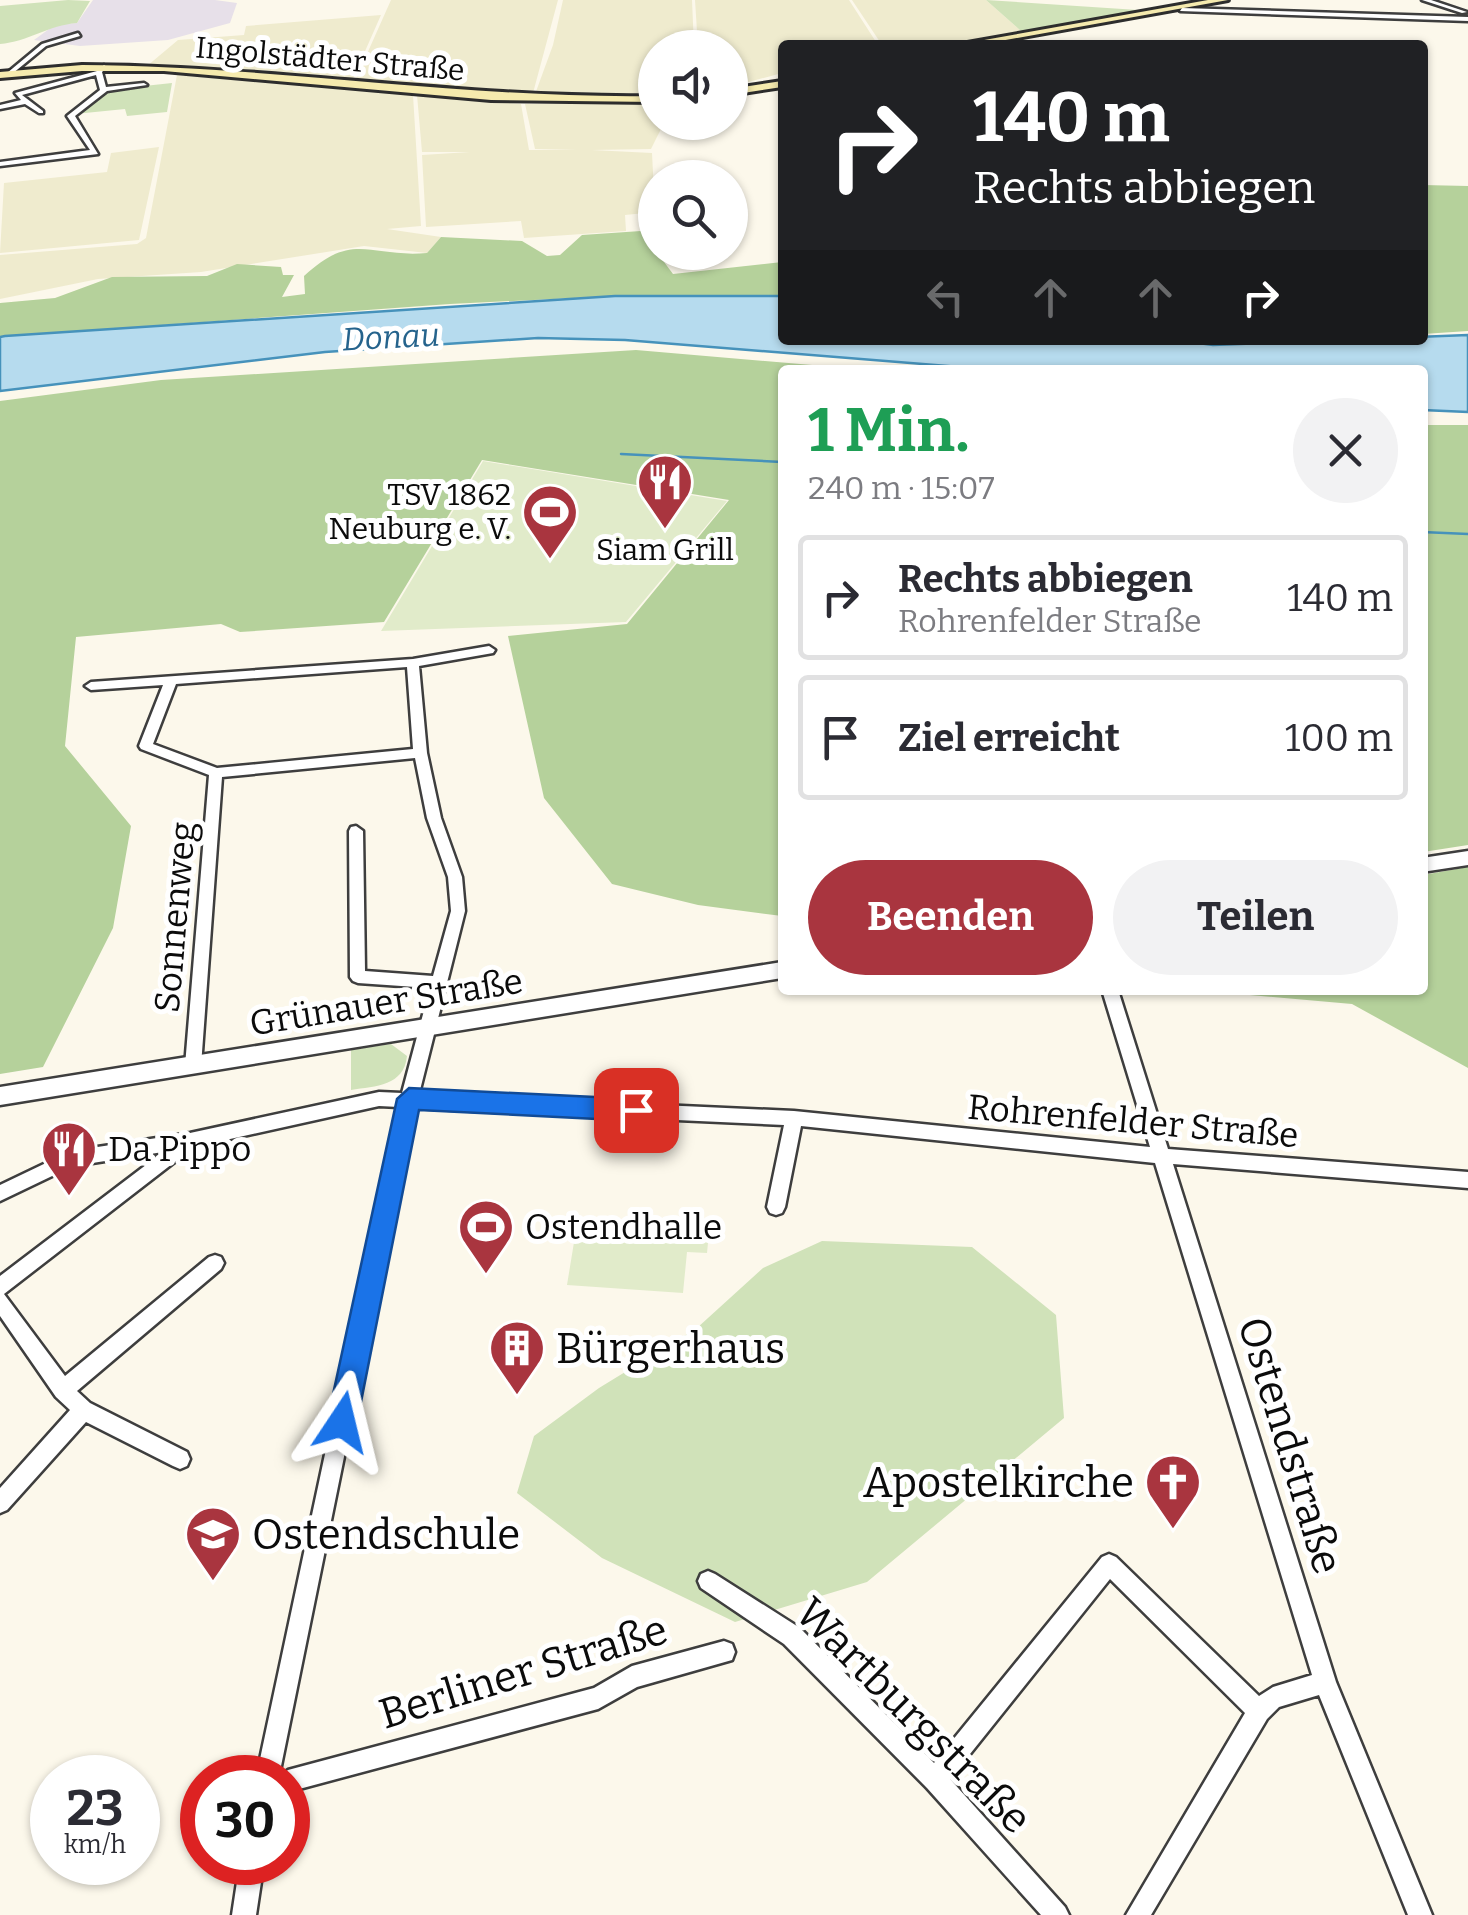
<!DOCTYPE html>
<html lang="de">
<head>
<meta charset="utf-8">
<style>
	body { margin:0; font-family:Bitter,serif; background:#f2f2f3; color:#2b2b33; height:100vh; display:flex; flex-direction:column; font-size:38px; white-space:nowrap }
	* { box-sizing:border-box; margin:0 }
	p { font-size:32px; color:#7c7c81 }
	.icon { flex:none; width:55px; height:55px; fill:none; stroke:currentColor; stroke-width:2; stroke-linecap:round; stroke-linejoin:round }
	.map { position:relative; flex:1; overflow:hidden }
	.sheet { position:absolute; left:778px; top:365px; width:650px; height:630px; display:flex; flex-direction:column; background:#fff; border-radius:10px; box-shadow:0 2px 8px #0004 }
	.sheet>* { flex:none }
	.guide { position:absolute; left:778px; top:40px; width:650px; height:305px; border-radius:10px; box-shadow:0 2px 8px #0004; background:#202124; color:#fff; overflow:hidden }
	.buttons { position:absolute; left:638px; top:30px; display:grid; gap:20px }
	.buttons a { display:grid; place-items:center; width:110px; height:110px; border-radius:50%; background:#fff; box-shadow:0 2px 8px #0004; font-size:50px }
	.speed { position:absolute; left:30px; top:1755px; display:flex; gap:20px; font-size:50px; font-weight:700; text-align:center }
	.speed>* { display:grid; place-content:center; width:130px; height:130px; border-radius:50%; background:#fff; box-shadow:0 2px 8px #0004; line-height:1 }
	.speed small { font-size:25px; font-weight:400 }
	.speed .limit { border:15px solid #d22; background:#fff; color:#111 }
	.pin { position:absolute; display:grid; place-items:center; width:85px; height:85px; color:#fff; margin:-42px; border-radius:20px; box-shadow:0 5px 15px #0006 }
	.me { position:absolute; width:110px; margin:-55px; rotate:10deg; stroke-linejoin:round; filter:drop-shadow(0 0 8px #0008) }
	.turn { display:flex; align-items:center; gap:35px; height:210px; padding:0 30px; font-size:45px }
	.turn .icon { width:130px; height:130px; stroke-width:2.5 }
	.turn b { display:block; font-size:70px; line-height:85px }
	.lanes { display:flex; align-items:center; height:95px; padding:0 30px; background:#0003; justify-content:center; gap:50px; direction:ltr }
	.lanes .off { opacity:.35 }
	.round { display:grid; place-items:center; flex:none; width:105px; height:105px; border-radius:52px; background:#f2f2f3 }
	.head { display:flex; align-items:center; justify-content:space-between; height:170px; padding:0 30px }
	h1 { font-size:60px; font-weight:700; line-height:75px; color:#1e9e55 }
	.action { display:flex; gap:20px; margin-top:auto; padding:20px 30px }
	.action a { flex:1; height:115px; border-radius:60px; background:#a9353f; color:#fff; font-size:40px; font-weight:700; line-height:115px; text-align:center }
	.action a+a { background:#f2f2f3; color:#2b2b33 }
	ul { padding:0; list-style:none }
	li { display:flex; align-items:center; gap:30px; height:125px; margin:0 20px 15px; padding:0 10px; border:5px solid #e1e1e2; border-radius:10px }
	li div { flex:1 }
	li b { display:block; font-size:38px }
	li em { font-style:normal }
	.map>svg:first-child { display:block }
	.industrial { fill:#e7e0e9 }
	.farmland { fill:#efebce }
	.green { fill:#d0e2b9 }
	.forest { fill:#b5d19b }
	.pitch { fill:#e1ebca }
	.water { fill:#b6dbee; stroke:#4692bb; stroke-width:2.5 }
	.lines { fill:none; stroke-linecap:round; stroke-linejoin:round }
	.stream { stroke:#4692bb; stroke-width:2.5 }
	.minor-casing { stroke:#3e3e3e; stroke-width:5 }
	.tertiary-casing { stroke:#3e3e3e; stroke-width:5 }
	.secondary-casing { stroke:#2d2d2d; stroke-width:6 }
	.minor { fill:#fff; fill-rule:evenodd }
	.tertiary { fill:#fff; fill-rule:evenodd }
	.secondary { fill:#f5eaae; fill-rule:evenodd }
	.route { fill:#1a73e8; stroke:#114b97; stroke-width:2.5 }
	.labels { text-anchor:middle; stroke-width:10; stroke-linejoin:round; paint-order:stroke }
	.far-street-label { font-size:30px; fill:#0b0b0b; stroke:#fff }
	.far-poi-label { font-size:30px; fill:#0b0b0b; stroke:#fff; text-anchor:end }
	.far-water-label { font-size:32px; font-style:italic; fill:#25638c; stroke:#fff }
	.street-label { font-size:35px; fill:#0b0b0b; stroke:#fff }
	.poi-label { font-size:35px; fill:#0b0b0b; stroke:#fff; text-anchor:start }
	.near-poi-label { font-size:42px; fill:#0b0b0b; stroke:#fff; text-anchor:start }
	.near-street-label { font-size:42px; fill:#0b0b0b; stroke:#fff }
</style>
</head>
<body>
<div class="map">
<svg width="1468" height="1915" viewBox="0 0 1468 1915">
	<rect width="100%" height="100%" fill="#fcf8eb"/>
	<path class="industrial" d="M 93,0 L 215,0 L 237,3 L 230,23 L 168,40 L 80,46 L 34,40 L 56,24 L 77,23 Z"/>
	<path class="farmland" d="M 391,0 L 558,0 L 533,93 L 527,98 L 354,83 Z
		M 563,0 L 692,0 L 694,47 L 655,48 L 655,95 L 534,97 L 553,45 Z
		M 695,0 L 849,0 L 878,45 L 782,45 L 782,73 L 730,87 L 730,48 L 698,47 Z
		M 852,0 L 986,0 L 1021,31 L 946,45 L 882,45 Z
		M 381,15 L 351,83 L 229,73 L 231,65 L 222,72 L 147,66 L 178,40 L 244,35 L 246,26 Z
		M 177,75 L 413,95 L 421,226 L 387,229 L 441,237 L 427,253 L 364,246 L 201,272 L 98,279 L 0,299 L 0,255 L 137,244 L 146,238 Z
		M 417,95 L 521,104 L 529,150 L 577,150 L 535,149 L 525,104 L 655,103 L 655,122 L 664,123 L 651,149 L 592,150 L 652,153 L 655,212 L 625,215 L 626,231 L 524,238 L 521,221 L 426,227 L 422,155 L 470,152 L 422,152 Z
		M 159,147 L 139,240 L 0,253 L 4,183 L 107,172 L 111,153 Z"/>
	<path class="green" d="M 68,0 L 90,1 L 77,23 C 49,25 27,42 0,44 L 0,6 Z
		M 986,0 L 1153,11 L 1021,31 Z
		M 172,83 L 167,112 L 127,116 L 125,109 L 75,114 L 107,90 Z
		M 391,1044 L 407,1056 C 404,1086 376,1086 351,1090 L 351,1050 Z
		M 822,1241 L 972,1247 L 1056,1315 L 1064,1418 L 867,1582 L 735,1622 L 602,1558 L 517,1493 L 534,1436 L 599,1388 L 697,1328 L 763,1268 Z"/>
	<path class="forest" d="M 1423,185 L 1468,186 L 1468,331 L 1423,334 Z
		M 641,231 L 673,274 L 782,262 L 782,296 L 615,296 L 450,304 L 0,337 L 0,303 L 55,298 L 112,277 L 207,276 L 237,264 L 281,267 L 283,275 L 294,275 L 282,297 L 305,294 L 304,276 C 354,230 369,258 427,253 L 441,237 L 522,241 L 547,256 L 560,255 L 582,235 Z
		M 636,350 L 871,370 L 782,370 L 782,916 L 698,905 L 612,884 L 544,798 L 508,636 L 627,624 L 729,500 L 482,460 L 384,622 L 240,632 L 221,624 L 76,637 L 65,746 L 131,826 L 113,928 L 43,1067 L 0,1074 L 0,401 L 161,380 Z
		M 1422,425 L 1468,425 L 1468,845 L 1423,852 Z
		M 1468,867 L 1468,1068 L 1352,1004 L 1194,990 L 1422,990 L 1423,875 Z"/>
	<path class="pitch" d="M 483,461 L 727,501 L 626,622 L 381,631 Z
		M 577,1224 L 709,1232 L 707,1253 L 687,1252 L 683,1293 L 567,1285 Z"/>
	<path class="water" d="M 615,296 L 782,296 L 782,340 L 1175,340 L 1213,345 L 1468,335 L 1468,412 L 1423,410 L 1422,370 L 997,370 L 625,340 L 538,338 L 325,352 L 0,391 L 0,337 L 5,336 Z"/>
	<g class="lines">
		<path class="stream" d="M 621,454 L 782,462
			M 1422,532 L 1468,534"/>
		<g class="minor-casing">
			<path id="minor" d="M 1422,0 L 1431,0 L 1467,12 L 1462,13 Z
				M 1182,8 L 1468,17 L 1468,21 L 1180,11 Z
				M 78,33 L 80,36 L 46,46 L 12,74 L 7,73 L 42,44 Z
				M 104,65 L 107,67 L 102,72 L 106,87 L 144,83 L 147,85 L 107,91 L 75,116 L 98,154 L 0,166 L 0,162 L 90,150 L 67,116 L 100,90 L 96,75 L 22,95 L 43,111 L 43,113 L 39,113 L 25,104 L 0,109 L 0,105 L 21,100 L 15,93 L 97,71 Z
				M 489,646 L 495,650 L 493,653 L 419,666 L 427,753 L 441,818 L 462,877 L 465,911 L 419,1094 L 794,1111 L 1150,1147 L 1102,990 L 1118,990 L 1168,1149 L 1468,1172 L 1468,1188 L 1173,1164 L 1336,1682 L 1432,1915 L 1408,1915 L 1319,1695 L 1279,1707 L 1267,1719 L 1151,1915 L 1126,1915 L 1245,1713 L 1110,1579 L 950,1779 L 1065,1907 L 1069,1915 L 1041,1915 L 927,1788 L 784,1644 L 701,1588 L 698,1581 L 701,1574 L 708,1571 L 715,1574 L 800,1628 L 934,1763 L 1102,1557 L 1109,1554 L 1116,1557 L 1259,1696 L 1273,1687 L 1312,1675 L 1155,1163 L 801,1126 L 785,1207 L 782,1213 L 776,1215 L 770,1213 L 767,1207 L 784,1125 L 415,1108 L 279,1776 L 288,1770 L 594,1688 L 632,1666 L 724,1641 L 732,1644 L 735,1652 L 732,1660 L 637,1687 L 598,1709 L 288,1792 L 288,1778 L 256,1778 L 399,1107 L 379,1106 L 194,1147 L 4,1294 L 65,1376 L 209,1257 L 215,1255 L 221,1257 L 224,1263 L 221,1269 L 77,1391 L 90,1403 L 187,1452 L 190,1459 L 187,1466 L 180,1469 L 173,1466 L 86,1422 L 7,1510 L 0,1513 L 0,1488 L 70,1410 L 56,1397 L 0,1316 L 0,1276 L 163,1152 L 73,1166 L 0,1201 L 0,1185 L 71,1151 L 190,1133 L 379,1092 L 402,1093 L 430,988 L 358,983 L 353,981 L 350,977 L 349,831 L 351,827 L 356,826 L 363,831 L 365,971 L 433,976 L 451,911 L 448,877 L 427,818 L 415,758 L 222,777 L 201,1066 L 199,1071 L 193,1073 L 187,1071 L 185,1066 L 209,775 L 141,749 L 139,746 L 163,685 L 91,690 L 85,686 L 91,682 L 413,659 ZM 407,667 L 413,749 L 217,768 L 153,744 L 176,684 Z
				M 240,1862 L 264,1862 L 256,1915 L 232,1915 Z"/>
		</g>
		<g class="tertiary-casing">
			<path id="tertiary" d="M 1468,851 L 1468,865 L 1422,872 L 1422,858 Z
				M 782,962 L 782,978 L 0,1105 L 0,1087 Z"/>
		</g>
		<g class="secondary-casing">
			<path id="secondary" d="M 1208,0 L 1228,0 L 978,45 L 956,45 Z
				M 82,65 C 274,66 463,99 655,96 L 655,102 L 491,100 L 164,71 L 82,71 L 0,78 L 0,72 Z
				M 782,81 L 782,87 L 730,95 L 730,89 Z"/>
		</g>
		<use href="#minor" class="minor"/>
		<use href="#tertiary" class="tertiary"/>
		<use href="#secondary" class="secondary"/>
	</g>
	<path class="route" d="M 409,1088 L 636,1099 L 648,1110 L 636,1121 L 419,1110 L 357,1422 L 352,1432 L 342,1436 L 332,1432 L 327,1422 L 397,1099 Z"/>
	<defs>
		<g id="restaurant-pin" transform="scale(2.875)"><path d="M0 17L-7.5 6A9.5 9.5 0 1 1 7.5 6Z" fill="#a9353f" stroke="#fff"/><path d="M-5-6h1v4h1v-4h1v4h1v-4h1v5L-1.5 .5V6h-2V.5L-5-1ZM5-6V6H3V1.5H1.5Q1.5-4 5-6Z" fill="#fff"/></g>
		<g id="stadium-pin" transform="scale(2.875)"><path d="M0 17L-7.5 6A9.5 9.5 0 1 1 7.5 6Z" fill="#a9353f" stroke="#fff"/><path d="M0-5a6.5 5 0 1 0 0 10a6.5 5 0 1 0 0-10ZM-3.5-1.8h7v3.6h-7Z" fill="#fff"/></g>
		<g id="building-pin" transform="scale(2.875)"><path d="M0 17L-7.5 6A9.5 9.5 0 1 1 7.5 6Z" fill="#a9353f" stroke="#fff"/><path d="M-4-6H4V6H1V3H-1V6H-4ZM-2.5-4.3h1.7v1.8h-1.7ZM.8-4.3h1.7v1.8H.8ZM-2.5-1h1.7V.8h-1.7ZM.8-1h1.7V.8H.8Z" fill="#fff"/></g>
		<g id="church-pin" transform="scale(2.875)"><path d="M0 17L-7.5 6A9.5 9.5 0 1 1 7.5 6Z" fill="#a9353f" stroke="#fff"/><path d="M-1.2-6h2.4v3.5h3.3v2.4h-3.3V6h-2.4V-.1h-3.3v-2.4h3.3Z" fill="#fff"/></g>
		<g id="school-pin" transform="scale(2.875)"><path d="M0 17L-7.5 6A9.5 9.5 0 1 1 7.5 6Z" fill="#a9353f" stroke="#fff"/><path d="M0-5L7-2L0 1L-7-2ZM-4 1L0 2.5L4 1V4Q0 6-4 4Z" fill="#fff"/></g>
	</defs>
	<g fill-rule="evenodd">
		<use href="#restaurant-pin" x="665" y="482"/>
		<use href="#stadium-pin" x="550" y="512"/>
		<use href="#restaurant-pin" x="69" y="1149"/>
		<use href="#stadium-pin" x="486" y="1227"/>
		<use href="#building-pin" x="517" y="1348"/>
		<use href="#church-pin" x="1173" y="1482"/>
		<use href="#school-pin" x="213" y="1534"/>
	</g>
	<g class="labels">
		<g class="far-street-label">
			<text transform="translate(330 59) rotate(5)" y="10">Ingolstädter Straße</text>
		</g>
		<g class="far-poi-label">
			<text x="511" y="505">TSV 1862<tspan x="511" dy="34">Neuburg e. V.</tspan></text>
			<text x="665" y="560" text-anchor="middle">Siam Grill</text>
		</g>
		<g class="far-water-label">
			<text transform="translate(391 337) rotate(-3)" y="11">Donau</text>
		</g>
		<g class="street-label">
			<text transform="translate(175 917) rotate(-85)" y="12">Sonnenweg</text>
			<text transform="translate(386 1002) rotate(-9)" y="12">Grünauer Straße</text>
			<text transform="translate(1133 1121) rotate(5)" y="12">Rohrenfelder Straße</text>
		</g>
		<g class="poi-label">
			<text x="108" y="1161">Da Pippo</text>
			<text x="525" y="1239">Ostendhalle</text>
		</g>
		<g class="near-poi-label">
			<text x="556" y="1363">Bürgerhaus</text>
			<text x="1134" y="1497" text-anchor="end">Apostelkirche</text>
			<text x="252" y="1549">Ostendschule</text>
		</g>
		<g class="near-street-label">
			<text transform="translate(1291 1445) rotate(73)" y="15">Ostendstraße</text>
			<text transform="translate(523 1671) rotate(-17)" y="15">Berliner Straße</text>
			<text transform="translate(914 1715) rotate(45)" y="15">Wartburgstraße</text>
		</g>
	</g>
</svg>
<div class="buttons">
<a><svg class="icon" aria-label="sound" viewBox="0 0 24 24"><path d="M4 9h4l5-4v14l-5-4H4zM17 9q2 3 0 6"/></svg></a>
<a><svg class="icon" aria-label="search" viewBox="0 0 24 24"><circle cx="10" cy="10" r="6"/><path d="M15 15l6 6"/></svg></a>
</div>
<div class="speed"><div>23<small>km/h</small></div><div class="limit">30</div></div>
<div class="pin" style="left:636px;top:1110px;background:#d93025"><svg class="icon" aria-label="arrive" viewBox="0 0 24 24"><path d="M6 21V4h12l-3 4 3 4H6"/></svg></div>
<svg class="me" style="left:342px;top:1422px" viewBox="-20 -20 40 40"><path d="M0-17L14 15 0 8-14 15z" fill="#1a73e8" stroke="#fff" stroke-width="4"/></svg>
<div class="guide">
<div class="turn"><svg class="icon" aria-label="right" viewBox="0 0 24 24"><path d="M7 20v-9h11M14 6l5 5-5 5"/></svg><div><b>140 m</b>Rechts abbiegen</div></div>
<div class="lanes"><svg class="icon off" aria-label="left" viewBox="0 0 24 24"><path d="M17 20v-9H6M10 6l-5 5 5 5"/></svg><svg class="icon off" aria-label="ahead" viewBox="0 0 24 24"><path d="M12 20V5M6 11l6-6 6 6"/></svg><svg class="icon off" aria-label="ahead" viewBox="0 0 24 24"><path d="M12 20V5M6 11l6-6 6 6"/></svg><svg class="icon" aria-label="right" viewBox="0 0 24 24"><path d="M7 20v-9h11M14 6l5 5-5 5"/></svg></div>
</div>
<section class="sheet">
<div class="head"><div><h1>1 Min.</h1><p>240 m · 15:07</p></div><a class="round"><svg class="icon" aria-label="close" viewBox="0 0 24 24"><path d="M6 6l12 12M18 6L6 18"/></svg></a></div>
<ul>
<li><svg class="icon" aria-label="right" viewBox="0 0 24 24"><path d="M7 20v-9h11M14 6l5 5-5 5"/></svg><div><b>Rechts abbiegen</b><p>Rohrenfelder Straße</p></div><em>140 m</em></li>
<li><svg class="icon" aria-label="arrive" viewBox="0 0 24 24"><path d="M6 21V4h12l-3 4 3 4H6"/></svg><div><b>Ziel erreicht</b></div><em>100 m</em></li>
</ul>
<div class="action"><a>Beenden</a><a>Teilen</a></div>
</section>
</div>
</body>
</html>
